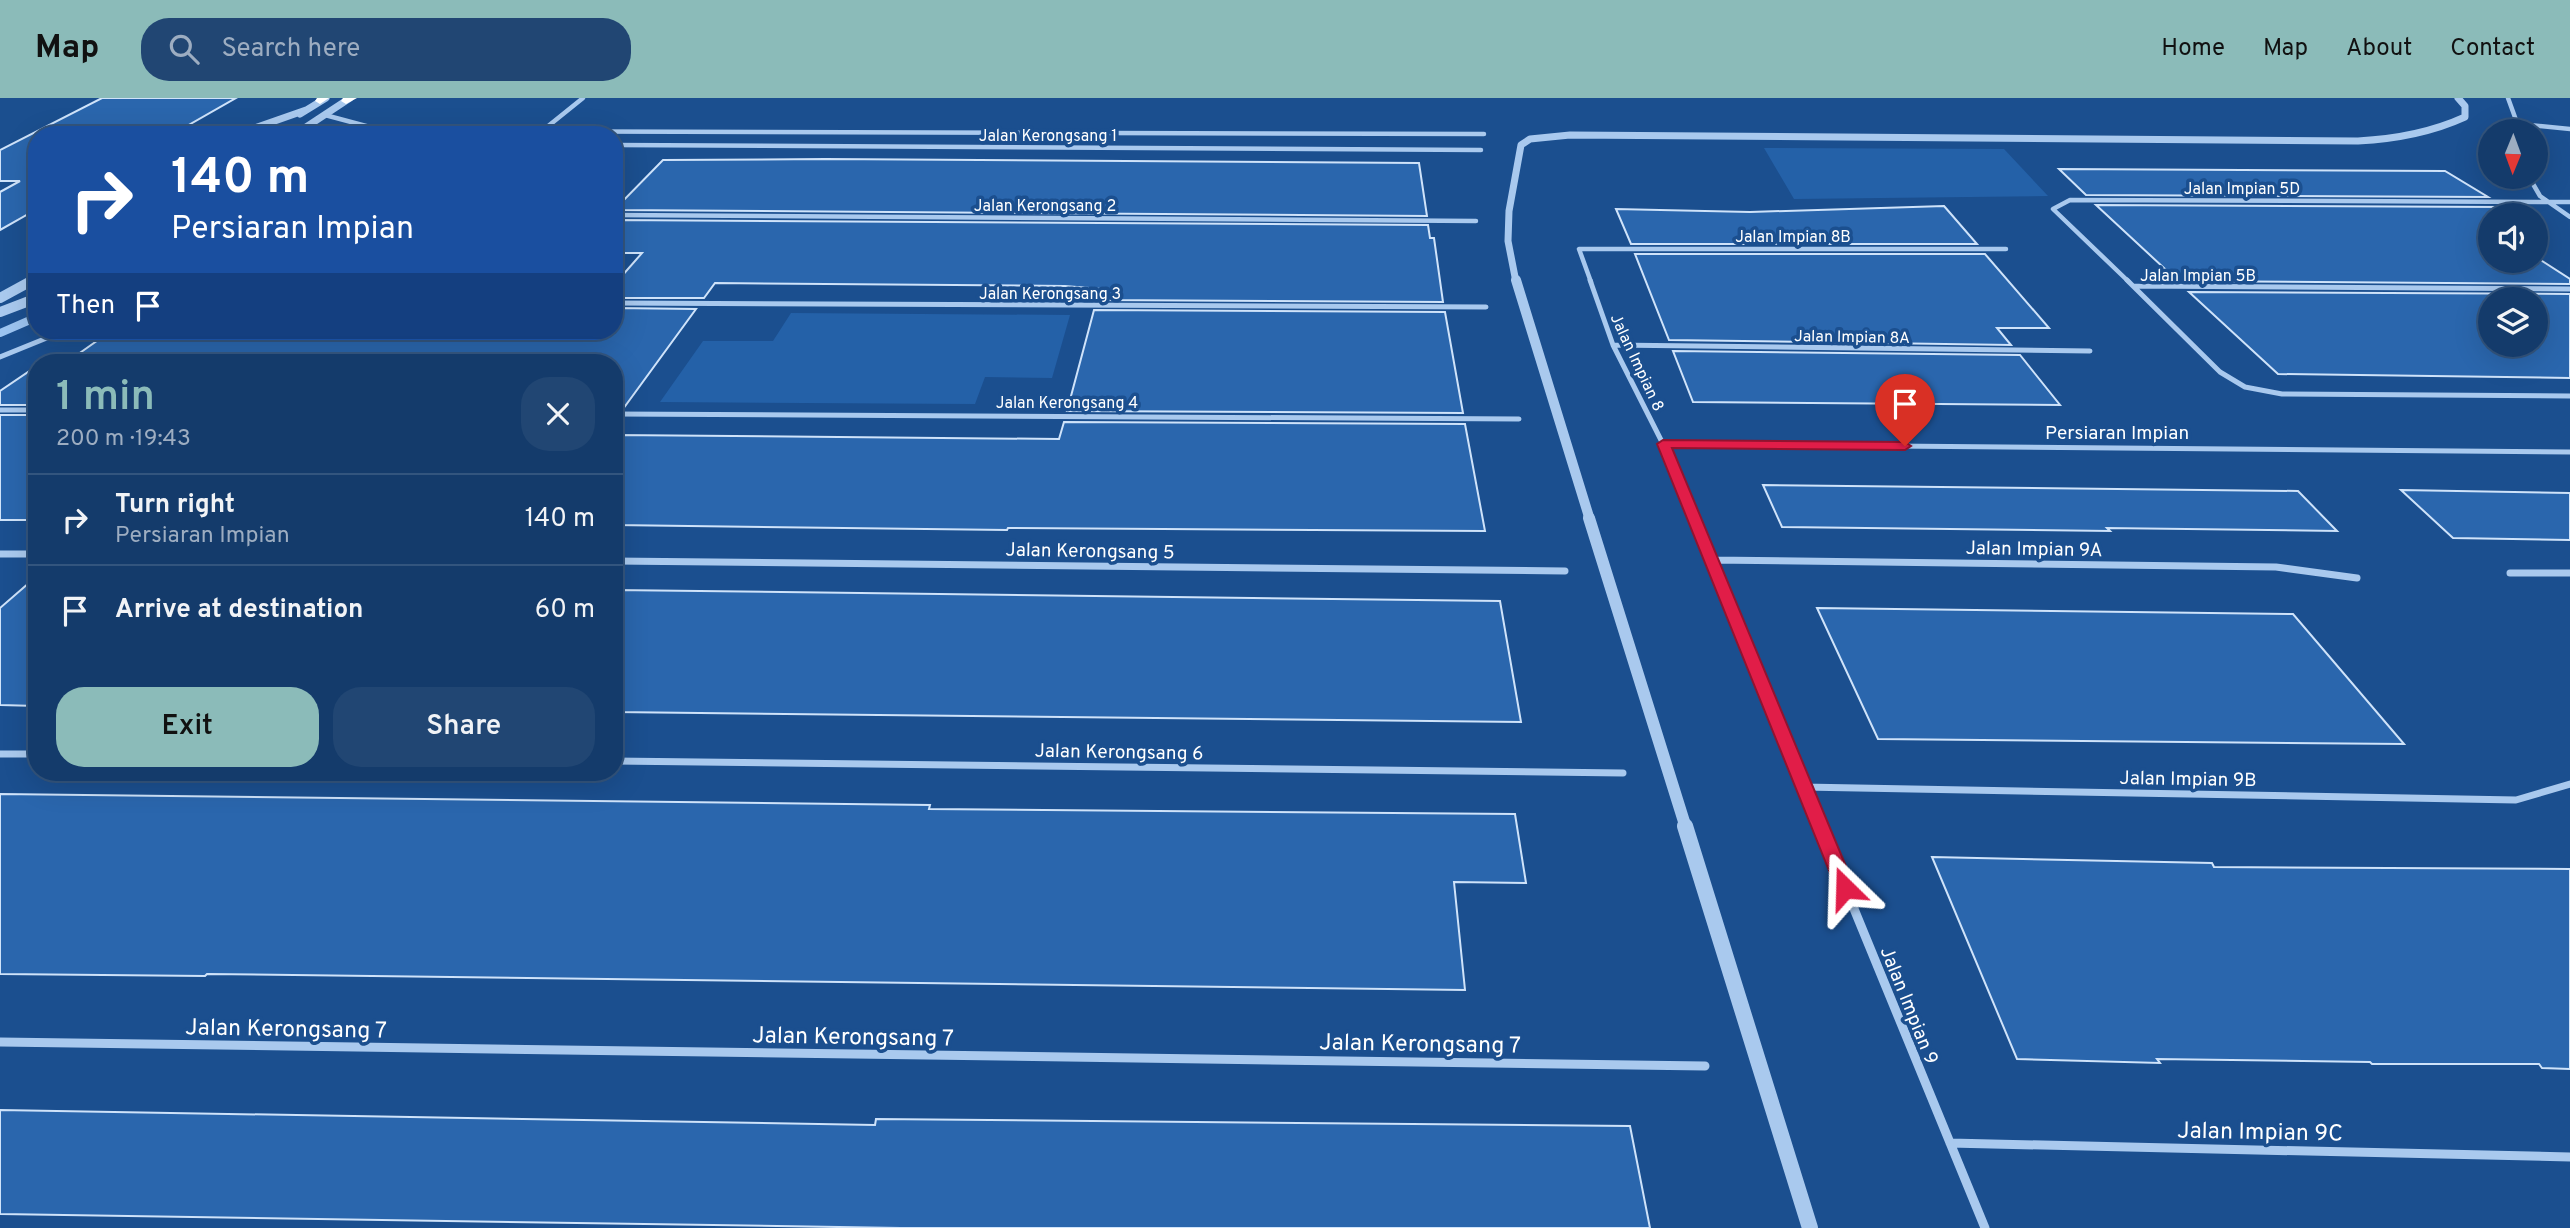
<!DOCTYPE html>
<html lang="en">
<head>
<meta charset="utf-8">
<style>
	body { margin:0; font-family:Overpass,sans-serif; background:#214673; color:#f1f3f6; height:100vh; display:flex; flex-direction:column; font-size:26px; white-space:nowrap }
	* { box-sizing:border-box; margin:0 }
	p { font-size:23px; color:#9dadc1 }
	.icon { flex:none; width:38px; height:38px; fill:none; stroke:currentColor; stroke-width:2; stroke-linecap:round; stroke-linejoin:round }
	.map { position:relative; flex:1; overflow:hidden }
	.side { position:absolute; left:28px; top:256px; width:595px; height:427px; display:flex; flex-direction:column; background:#143b6b; border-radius:28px; box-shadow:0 7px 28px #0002,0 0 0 2px #33557e }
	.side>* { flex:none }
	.guide { position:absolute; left:28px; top:28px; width:595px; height:214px; border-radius:28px; box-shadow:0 7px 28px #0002,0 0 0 2px #33557e; background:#1a4fa0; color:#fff; overflow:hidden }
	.needle { width:46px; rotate:181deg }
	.tools { position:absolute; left:2478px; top:21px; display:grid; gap:14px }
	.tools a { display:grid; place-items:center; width:70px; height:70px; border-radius:50%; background:#143b6b; box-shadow:0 7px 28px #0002,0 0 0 2px #33557e; font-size:35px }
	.pin { position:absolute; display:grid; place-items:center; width:60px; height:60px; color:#fff; margin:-72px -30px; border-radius:50% 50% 50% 0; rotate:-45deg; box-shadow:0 0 7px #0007 }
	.pin .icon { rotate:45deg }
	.me { position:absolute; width:77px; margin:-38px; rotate:338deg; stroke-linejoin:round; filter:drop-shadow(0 0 5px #0008) }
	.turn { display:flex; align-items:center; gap:24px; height:147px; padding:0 28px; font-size:32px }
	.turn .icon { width:91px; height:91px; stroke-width:2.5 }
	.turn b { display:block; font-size:49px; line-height:60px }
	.then { display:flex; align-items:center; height:66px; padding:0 28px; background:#0003; gap:14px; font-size:26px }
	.round { display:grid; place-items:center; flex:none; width:74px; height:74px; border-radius:28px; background:#214673 }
	.overview { display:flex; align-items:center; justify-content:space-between; height:119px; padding:0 28px }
	h1 { font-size:42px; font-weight:600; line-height:52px; color:#8bbbb9 }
	.cta { display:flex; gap:14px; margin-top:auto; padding:14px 28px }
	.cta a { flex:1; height:80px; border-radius:28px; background:#8bbbb9; color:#111; font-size:28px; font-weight:600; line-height:80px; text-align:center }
	.cta a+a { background:#214673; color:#f1f3f6 }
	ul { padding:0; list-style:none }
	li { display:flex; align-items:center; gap:21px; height:91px; padding:0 28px; border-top:2px solid #33557e }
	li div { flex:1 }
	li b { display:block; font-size:26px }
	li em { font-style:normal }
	header { display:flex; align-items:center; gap:42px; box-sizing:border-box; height:98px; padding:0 35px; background:#8bbbb9; color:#111 }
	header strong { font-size:33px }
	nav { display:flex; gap:38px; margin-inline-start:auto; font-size:24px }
	.search { width:490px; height:63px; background:#214673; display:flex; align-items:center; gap:18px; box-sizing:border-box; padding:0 24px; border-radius:28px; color:#9dadc1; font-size:26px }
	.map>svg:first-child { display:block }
	.green { fill:#2461a8 }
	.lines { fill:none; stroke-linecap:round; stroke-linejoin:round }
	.stream { stroke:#9cc4f0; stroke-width:8 }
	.building { fill:#2a66ad; stroke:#cfe3fa; stroke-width:2; fill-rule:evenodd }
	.minor-far3 { stroke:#a9c9ee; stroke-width:4.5 }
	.minor-far2 { stroke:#a9c9ee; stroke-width:5 }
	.minor-far1 { stroke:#a9c9ee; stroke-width:7 }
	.minor { stroke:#a9c9ee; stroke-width:9 }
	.tertiary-far3 { stroke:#a9c9ee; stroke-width:7 }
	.tertiary-far2 { stroke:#a9c9ee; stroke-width:10 }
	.tertiary-far1 { stroke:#a9c9ee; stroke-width:12 }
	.tertiary { stroke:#a9c9ee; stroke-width:16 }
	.motorway { fill:#fff; fill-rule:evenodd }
	.route { fill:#e11d48; stroke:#92132f; stroke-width:2 }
	.labels { text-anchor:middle; stroke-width:7; stroke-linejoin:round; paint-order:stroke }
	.far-street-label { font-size:16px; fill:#fff; stroke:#1b4f8f }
	.street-label { font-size:19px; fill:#fff; stroke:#1b4f8f }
	.near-street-label { font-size:23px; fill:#fff; stroke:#1b4f8f }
</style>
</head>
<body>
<header>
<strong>Map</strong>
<div class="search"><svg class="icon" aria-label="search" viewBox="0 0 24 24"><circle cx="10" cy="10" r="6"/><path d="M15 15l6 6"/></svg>Search here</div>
<nav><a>Home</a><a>Map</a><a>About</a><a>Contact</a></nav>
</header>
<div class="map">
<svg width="2570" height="1130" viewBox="0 0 2570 1130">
	<rect width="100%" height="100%" fill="#1b4f8f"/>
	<path class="green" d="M 1764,50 L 2004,51 L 2048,98 L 1794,101 Z
		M 791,215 L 1070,217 L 1052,280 L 985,279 L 975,306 L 660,304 L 703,243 L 773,243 Z"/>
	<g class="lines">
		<path class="stream" d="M 0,235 L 37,219"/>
	</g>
	<path class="building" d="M 102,0 L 236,0 L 171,37 L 37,37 L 37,111 L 0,132 L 0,94 L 20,83 L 0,83 L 0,52 Z
		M 826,61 L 1419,65 L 1427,118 L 614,112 L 663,62 Z
		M 2059,71 L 2445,73 L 2488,99 L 2086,97 Z
		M 2096,107 L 2504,109 L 2518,117 L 2490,117 L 2490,163 L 2536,163 L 2536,159 L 2570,181 L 2570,186 L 2178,183 Z
		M 1944,108 L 1977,146 L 1631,146 L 1616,111 L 1750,114 Z
		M 614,122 L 1428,127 L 1430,140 L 1434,140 L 1443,204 L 1097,202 L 1100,191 L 1065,188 L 715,185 L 704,200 L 614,200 L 614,187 L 642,155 L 614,155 Z
		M 1635,156 L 1985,156 L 2049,230 L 1997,230 L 2011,247 L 1669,242 Z
		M 2189,194 L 2570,196 L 2570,280 L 2278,276 ZM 2490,201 L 2536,201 L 2536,247 L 2490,247 Z
		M 614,210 L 696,211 L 623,311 L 614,311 L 614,264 L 67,264 L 111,233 L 614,233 Z
		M 1094,212 L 1445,214 L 1463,315 L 1067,313 Z
		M 1673,253 L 2020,257 L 2060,307 L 1693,304 Z
		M 37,268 L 37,307 L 0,307 L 0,293 Z
		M 0,317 L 37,317 L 37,422 L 0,422 Z
		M 1064,324 L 1465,326 L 1485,433 L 1008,430 L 1007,432 L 614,427 L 614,337 L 1059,341 Z
		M 1763,387 L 2298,393 L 2337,433 L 2107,430 L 2110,433 L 1782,429 Z
		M 2401,392 L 2570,395 L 2570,442 L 2453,440 Z
		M 37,478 L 37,608 L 0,607 L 0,510 Z
		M 614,492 L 1500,503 L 1521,624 L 614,614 Z
		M 1817,510 L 2293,516 L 2404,646 L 1878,641 Z
		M 0,696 L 930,707 L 929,711 L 1515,716 L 1526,785 L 1454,784 L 1465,892 L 207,876 L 205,878 L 0,876 Z
		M 1932,759 L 2212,765 L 2214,769 L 2570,771 L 2570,971 L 2542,970 L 2539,966 L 2372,966 L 2370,964 L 2157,961 L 2160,965 L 2017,961 Z
		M 0,1012 L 875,1027 L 876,1021 L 1630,1028 L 1650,1130 L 901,1130 L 0,1116 Z"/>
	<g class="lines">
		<path class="minor-far3" d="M 2508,0 L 2520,33
			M 325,17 L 381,32
			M 2519,26 L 2570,31
			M 542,33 L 583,0
			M 367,37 L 385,33 L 1484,36
			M 614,47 L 1481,52
			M 2529,79 L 2540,98 L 2570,119
			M 614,117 L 1476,123
			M 1591,184 L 1579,151 L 2006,151
			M 2129,184 L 2053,111 L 2070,102 L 2570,104"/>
		<path class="minor-far2" d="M 1590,182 L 1613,247 L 1663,346 L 1694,422
			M 2127,182 L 2133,188
			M 2570,191 L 2133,188 L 2220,274 L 2245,289 L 2282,296 L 2570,298
			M 614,205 L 1486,209
			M 1613,247 L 2090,253
			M 0,259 L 64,233
			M 0,312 L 37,312
			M 614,316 L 1519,321
			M 1663,346 L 2570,354"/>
		<path class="minor-far1" d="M 1693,420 L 1821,730
			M 0,456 L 37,456
			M 1711,462 L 2276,469 L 2357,480
			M 614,463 L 1565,473
			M 2510,475 L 2570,475
			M 0,656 L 37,656
			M 614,663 L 1623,675
			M 1803,689 L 2516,702 L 2570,686"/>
		<path class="minor" d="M 1820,728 L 1985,1130
			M 0,944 L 1705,968
			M 1950,1045 L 2570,1059"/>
		<path class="tertiary-far3" d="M 300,16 L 326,0
			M 210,33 L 252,31 L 306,12
			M 294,37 L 350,0
			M 30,184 L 37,180
			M 1516,184 L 1508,143 L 1509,113 L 1521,47 L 1530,41 L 1570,37 L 2358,43 C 2396,41 2430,35 2465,19 L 2465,8 L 2458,0"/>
		<path class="tertiary-far2" d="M 1516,182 L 1590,422
			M 0,200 L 33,182
			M 0,214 L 37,200"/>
		<path class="tertiary-far1" d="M 1589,420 L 1686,730"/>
		<path class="tertiary" d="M 1685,728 L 1810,1130"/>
		<path class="motorway" d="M 329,0 L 320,6 L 315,3 L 317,0 Z
			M 357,0 L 346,6 L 341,3 L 343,0 Z"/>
	</g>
	<path class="route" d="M 1663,342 L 1905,344 L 1911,348 L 1905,352 L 1672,350 L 1855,790 L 1852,795 L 1838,795 L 1836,790 L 1657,346 Z"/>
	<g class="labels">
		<g class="far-street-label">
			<text x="1048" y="43">Jalan Kerongsang 1</text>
			<text x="2242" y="96">Jalan Impian 5D</text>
			<text x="1045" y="113">Jalan Kerongsang 2</text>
			<text x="1793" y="144">Jalan Impian 8B</text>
			<text x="2198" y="183">Jalan Impian 5B</text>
			<text x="1050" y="201">Jalan Kerongsang 3</text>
			<text transform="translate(1852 238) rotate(1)" y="6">Jalan Impian 8A</text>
			<text transform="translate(1638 264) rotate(65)" y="6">Jalan Impian 8</text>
			<text x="1067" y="310">Jalan Kerongsang 4</text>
		</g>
		<g class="street-label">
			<text x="2117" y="341">Persiaran Impian</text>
			<text transform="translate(2034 450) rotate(1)" y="7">Jalan Impian 9A</text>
			<text transform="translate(1090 452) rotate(1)" y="7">Jalan Kerongsang 5</text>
			<text transform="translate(1119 653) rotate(1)" y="7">Jalan Kerongsang 6</text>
			<text transform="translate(2188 680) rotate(1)" y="7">Jalan Impian 9B</text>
			<text transform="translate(1910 907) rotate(68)" y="7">Jalan Impian 9</text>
		</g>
		<g class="near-street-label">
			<text transform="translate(286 930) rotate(1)" y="8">Jalan Kerongsang 7</text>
			<text transform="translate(853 938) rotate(1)" y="8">Jalan Kerongsang 7</text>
			<text transform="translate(1420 945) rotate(1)" y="8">Jalan Kerongsang 7</text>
			<text transform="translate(2260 1033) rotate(1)" y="8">Jalan Impian 9C</text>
		</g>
	</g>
</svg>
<div class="tools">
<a><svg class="needle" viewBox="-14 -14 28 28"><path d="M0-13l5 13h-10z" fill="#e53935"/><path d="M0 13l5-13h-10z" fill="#9dadc1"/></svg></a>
<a><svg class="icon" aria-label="sound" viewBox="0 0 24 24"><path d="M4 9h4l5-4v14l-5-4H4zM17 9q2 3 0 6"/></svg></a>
<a><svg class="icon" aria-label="layers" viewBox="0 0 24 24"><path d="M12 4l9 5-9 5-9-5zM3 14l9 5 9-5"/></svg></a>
</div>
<div class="pin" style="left:1905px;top:348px;background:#d93025"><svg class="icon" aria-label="arrive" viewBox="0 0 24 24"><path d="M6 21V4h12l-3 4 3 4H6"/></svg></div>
<svg class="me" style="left:1845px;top:790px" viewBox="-20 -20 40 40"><path d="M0-17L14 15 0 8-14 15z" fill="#e11d48" stroke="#fff" stroke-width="4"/></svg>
<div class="guide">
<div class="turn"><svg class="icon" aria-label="right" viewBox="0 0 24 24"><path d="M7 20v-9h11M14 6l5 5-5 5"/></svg><div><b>140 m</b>Persiaran Impian</div></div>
<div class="then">Then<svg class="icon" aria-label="arrive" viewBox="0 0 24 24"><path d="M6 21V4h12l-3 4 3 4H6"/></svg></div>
</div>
<section class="side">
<div class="overview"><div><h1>1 min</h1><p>200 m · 19:43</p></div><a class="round"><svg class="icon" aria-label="close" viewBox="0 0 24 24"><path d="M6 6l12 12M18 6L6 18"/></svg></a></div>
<ul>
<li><svg class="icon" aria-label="right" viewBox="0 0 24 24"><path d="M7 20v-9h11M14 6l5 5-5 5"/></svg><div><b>Turn right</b><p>Persiaran Impian</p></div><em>140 m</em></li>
<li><svg class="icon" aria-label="arrive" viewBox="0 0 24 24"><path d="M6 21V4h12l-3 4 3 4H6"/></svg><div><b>Arrive at destination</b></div><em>60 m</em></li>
</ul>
<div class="cta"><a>Exit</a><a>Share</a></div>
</section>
</div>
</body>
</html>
